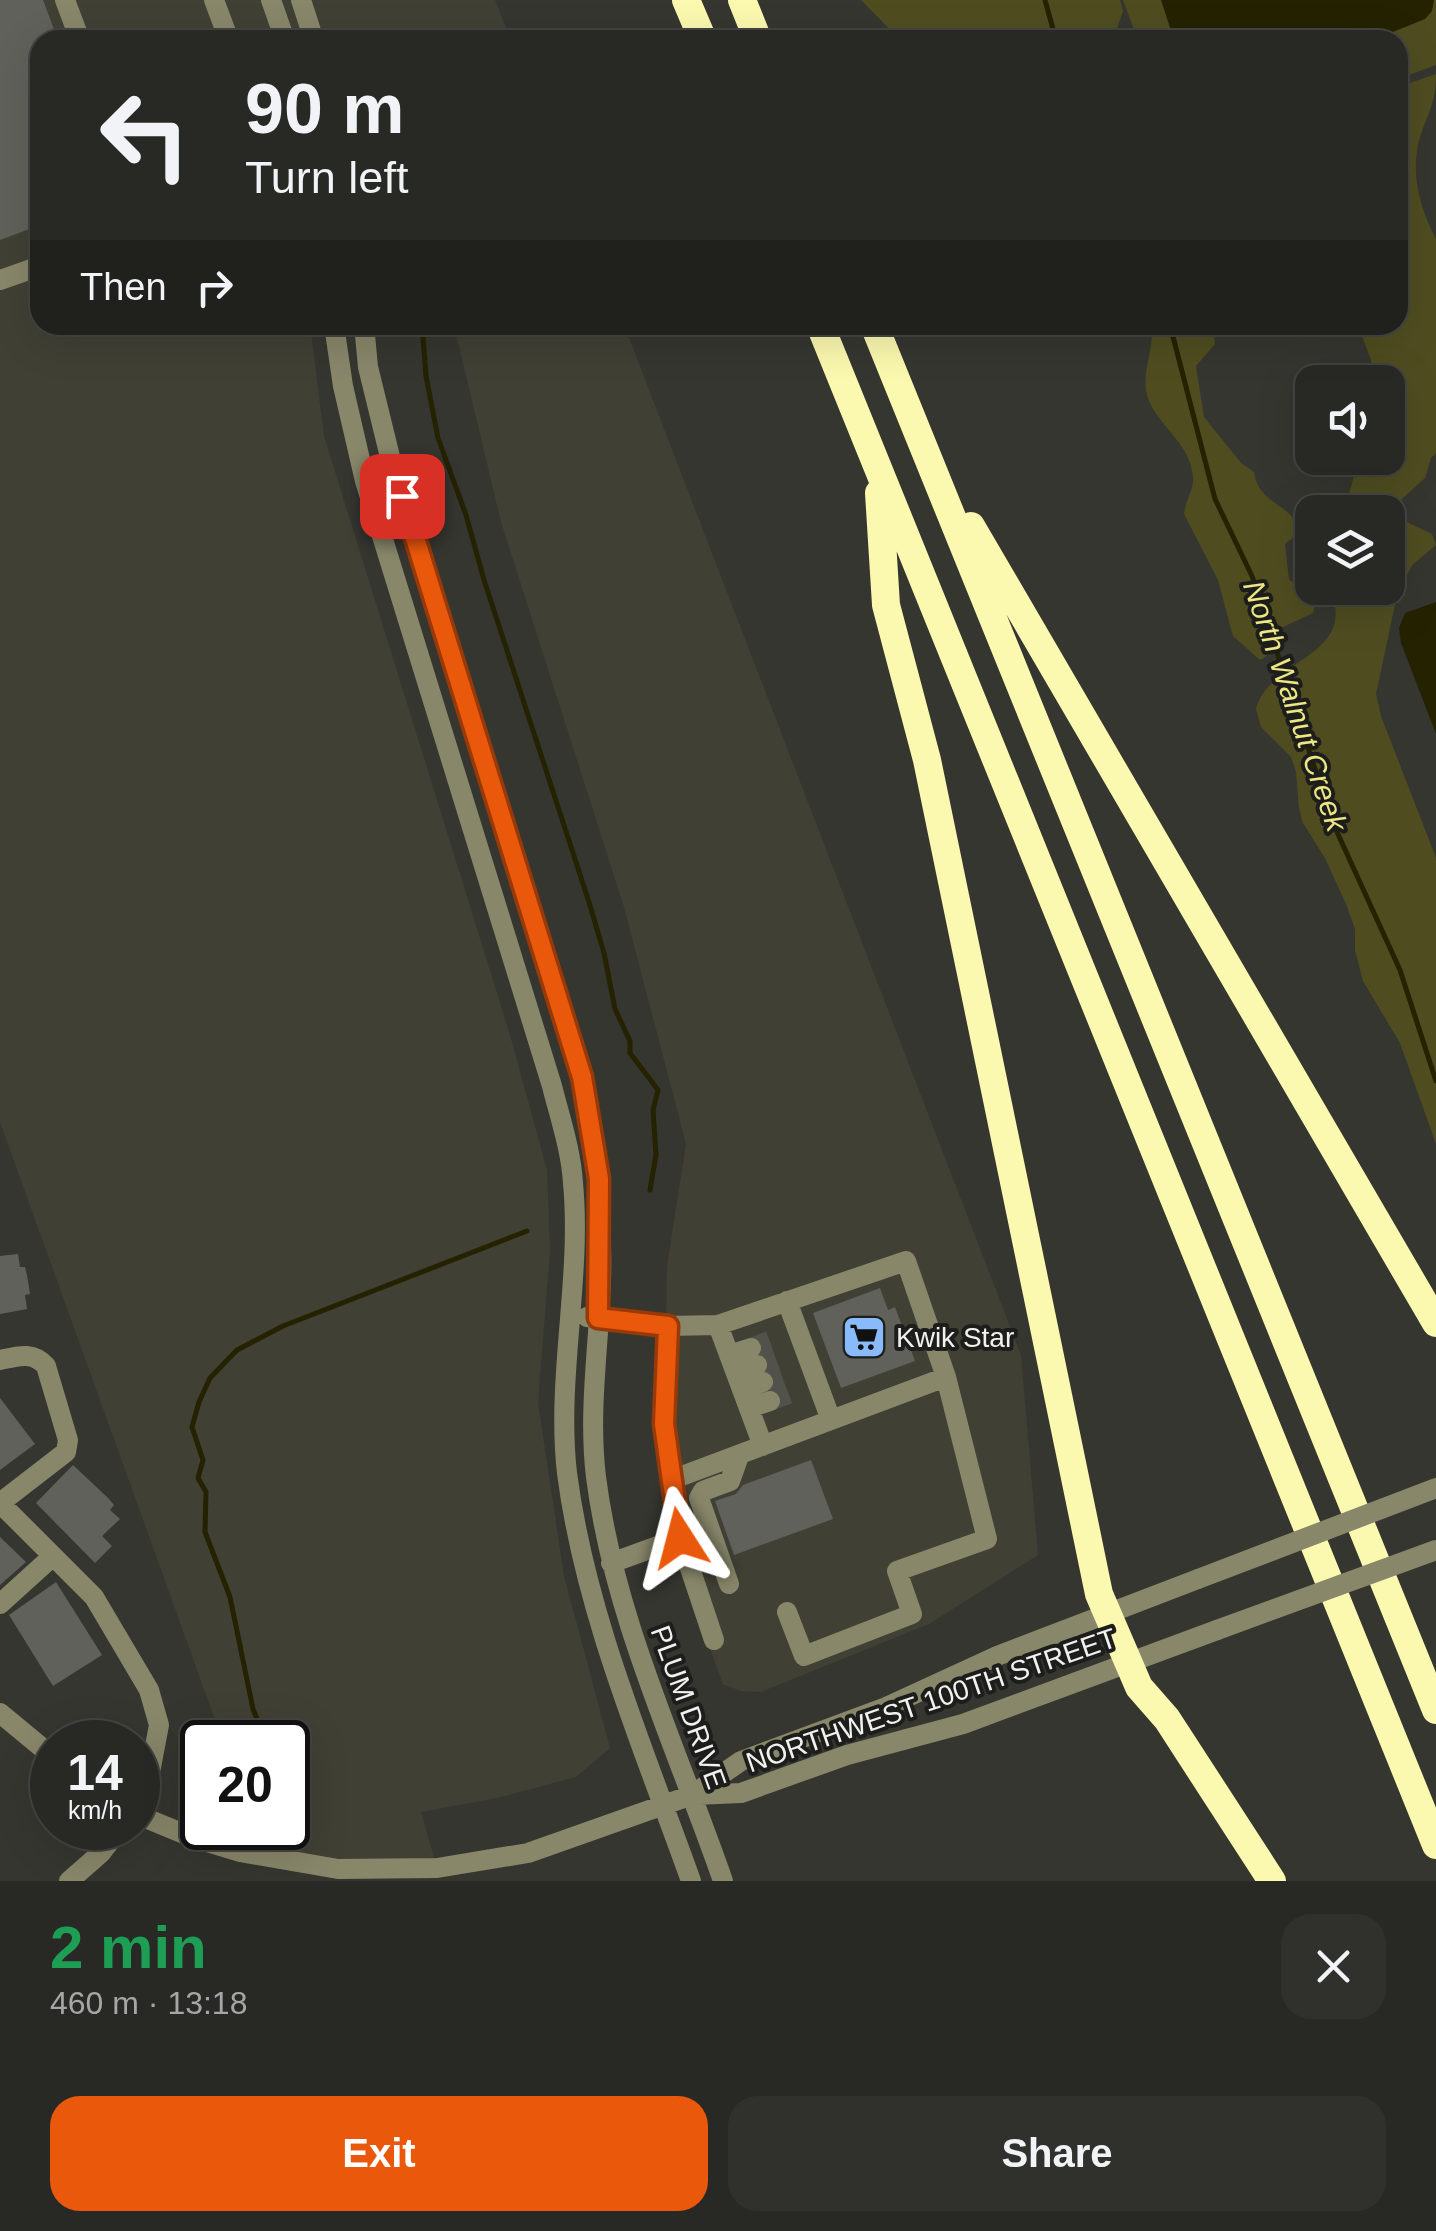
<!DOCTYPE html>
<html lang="en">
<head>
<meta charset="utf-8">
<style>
	body { margin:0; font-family:Arial,sans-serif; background:#30302d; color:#f1f3f6; height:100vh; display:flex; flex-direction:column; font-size:38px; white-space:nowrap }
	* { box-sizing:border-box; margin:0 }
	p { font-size:32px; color:#a5a6a7 }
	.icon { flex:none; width:55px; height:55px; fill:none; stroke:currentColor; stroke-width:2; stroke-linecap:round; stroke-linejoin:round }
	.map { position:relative; height:1881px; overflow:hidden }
	.side { display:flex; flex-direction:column; background:#282825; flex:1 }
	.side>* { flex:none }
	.hud { position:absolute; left:30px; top:30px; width:1378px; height:305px; border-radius:30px; box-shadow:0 10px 40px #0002,0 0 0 2px #444442; background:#282825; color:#f1f3f6; overflow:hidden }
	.controls { position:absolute; left:1295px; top:365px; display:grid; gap:20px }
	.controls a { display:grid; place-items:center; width:110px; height:110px; border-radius:20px; background:#282825; box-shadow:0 10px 40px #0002,0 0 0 2px #444442; font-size:50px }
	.speed { position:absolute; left:30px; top:1720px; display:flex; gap:20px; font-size:50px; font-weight:700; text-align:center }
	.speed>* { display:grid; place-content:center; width:130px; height:130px; border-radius:50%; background:#282825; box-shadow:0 10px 40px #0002,0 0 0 2px #444442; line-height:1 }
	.speed small { font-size:25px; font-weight:400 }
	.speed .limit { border:5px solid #111; border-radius:15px; background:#fff; color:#111 }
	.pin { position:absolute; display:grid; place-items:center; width:85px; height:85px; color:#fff; margin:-42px; border-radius:20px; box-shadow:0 5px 15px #0006 }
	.me { position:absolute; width:110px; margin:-55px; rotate:351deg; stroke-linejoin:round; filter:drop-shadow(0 0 8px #0008) }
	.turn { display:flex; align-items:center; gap:35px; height:210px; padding:0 50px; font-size:45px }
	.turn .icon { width:130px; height:130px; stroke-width:2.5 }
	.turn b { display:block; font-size:70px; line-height:85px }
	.then { display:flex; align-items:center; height:95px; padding:0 50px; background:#0003; gap:20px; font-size:38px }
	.round { display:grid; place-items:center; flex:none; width:105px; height:105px; border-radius:30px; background:#30302d }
	.overview { display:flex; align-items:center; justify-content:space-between; height:170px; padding:0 50px }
	h1 { font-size:60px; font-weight:800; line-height:75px; color:#1e9e55 }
	.cta { display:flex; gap:20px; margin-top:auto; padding:20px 50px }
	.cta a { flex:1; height:115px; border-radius:30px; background:#ea580c; color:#fff; font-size:40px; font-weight:800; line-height:115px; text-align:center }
	.cta a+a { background:#30302d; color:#f1f3f6 }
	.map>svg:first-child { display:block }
	.built { fill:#414035 }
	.green { fill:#4f4d20 }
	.water { fill:#242200 }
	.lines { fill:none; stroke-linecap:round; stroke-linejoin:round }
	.stream { stroke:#242200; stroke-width:5 }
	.building { fill:#61615c }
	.minor-tunnel { stroke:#52524d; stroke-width:20; stroke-dasharray:20 10; stroke-linecap:butt }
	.minor { stroke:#88876a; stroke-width:20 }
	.highway { stroke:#fbf8af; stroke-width:28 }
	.minor-bridge { stroke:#88876a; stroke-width:20 }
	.route-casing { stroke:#983908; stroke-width:25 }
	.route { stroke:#ea580c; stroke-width:18 }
	.labels { text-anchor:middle; stroke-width:8; stroke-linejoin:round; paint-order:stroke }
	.poi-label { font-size:28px; fill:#f1f1ee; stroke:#1d1d1b; text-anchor:start }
	.street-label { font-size:28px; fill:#f1f1ee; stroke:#1d1d1b }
	.water-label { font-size:30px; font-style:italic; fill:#ece783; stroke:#1d1d1b }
</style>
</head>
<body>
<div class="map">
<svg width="1436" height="1881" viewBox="0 0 1436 1881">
	<rect width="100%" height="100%" fill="#363631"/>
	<path class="built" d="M 0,0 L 495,0 L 511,40 L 40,40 L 40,325 L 310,325 L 324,436 L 510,1035 L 547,1170 L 550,1250 L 538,1403 L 564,1576 L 610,1748 L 576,1777 L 497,1798 L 421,1812 L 437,1868 L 240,1852 L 236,1828 L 288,1828 L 288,1742 L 223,1742 L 0,1122 Z
		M 454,325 L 624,325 L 1021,1355 L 1038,1555 L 929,1624 L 761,1692 L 741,1691 L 723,1684 L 697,1613 L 663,1478 L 667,1266 L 686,1144 L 624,907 L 501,522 Z"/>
	<path class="green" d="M 861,0 L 1120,0 L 1123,11 L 1113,40 L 900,40 Z
		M 1123,0 L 1436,0 L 1436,65 L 1398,79 L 1398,40 L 1138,40 Z
		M 1436,74 C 1436,101 1430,109 1421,134 C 1409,169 1419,207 1436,239 L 1436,453 L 1431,458 L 1425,478 L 1401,500 L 1407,522 L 1432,534 L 1436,545 L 1412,565 L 1397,595 L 1376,694 L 1381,716 L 1436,858 L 1436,1144 L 1400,1043 L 1363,981 L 1355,950 L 1355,929 L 1346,904 L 1325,858 L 1303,823 L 1299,808 L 1296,772 L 1291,757 L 1261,727 L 1256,709 C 1269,658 1361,656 1329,588 L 1388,588 L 1388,512 L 1344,512 L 1359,458 L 1388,458 L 1388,382 L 1375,382 L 1371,360 L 1358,325 L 1398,325 L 1398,87 Z
		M 1151,325 L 1213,325 L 1215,344 L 1196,366 L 1204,417 L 1241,463 L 1254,472 C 1259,508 1296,502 1298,534 L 1285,544 L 1289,580 L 1308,590 L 1316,599 L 1313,613 L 1281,628 C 1278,644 1275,652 1260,660 L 1233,636 L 1218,580 L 1184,514 C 1185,501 1195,488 1193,476 C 1190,442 1155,424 1147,395 C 1141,372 1155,349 1151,325 Z"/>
	<path class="water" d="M 1161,0 L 1434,0 L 1432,11 L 1425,19 L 1373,40 L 1174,40 Z
		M 1436,602 L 1436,734 L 1401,643 L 1399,628 L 1405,613 Z"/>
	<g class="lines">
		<path class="stream" d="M 1045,0 L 1056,40
			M 422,325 L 426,376 L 438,438 L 466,515 L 484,580 L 589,902 L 604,953 L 615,1009 L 630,1041 L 630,1053 L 658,1090 L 653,1110 L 656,1155 L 650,1190
			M 1170,325 L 1215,499 L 1252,576 L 1332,821 L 1400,970 L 1436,1081
			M 266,1742 L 253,1709 L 230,1597 L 205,1532 L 206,1492 L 198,1478 L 203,1460 L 192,1427 L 199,1402 L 210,1378 L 237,1350 L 283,1326 L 527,1231"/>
	</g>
	<path class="building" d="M 0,0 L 43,0 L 58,40 L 40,40 L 40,225 L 0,240 Z
		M 18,1254 L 20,1267 L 25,1267 L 27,1275 L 30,1294 L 25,1295 L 27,1309 L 0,1314 L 0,1256 Z
		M 880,1288 L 888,1310 L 895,1307 L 915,1361 L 841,1388 L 813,1313 Z
		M 0,1398 L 35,1444 L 0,1470 Z
		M 811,1460 L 833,1519 L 734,1555 L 715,1501 L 736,1494 L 743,1485 Z
		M 73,1465 L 108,1498 L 114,1505 L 110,1510 L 120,1519 L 102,1536 L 112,1546 L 95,1563 L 36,1503 Z
		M 0,1537 L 26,1562 L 0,1585 Z
		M 56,1582 L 102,1655 L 53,1686 L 9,1615 Z"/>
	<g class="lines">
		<path class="minor-tunnel" d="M 751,1348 L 777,1338
			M 757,1365 L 784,1355
			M 763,1382 L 790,1373
			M 770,1401 L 796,1391"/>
		<path class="minor" d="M 65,0 L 80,40
			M 214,0 L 229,40
			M 271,0 L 285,40
			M 301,0 L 314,40
			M 0,280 L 40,266
			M 334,325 L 343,386 L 365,481 L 552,1086 C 560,1118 571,1150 573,1183 C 582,1278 556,1378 567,1473 C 585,1613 644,1749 691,1881
			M 364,325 L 368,367 L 392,465 L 581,1077 C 595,1145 603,1211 601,1280 C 599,1346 588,1411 596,1477 C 614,1618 677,1748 723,1881
			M 787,1301 L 831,1420
			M 587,1317 L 668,1326 L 664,1424 L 680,1538 L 611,1563
			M 718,1325 L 763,1446
			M 668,1326 L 718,1325 L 906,1261 L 946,1377 L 671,1480
			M 729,1355 L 751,1348
			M 0,1360 C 18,1356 33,1351 46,1366 L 68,1440 L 66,1452 L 0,1503
			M 736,1372 L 757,1365
			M 742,1390 L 763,1382
			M 749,1408 L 770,1401
			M 0,1503 L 94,1597 L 149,1690 L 159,1725 L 148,1783 L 138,1799
			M 680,1538 L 714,1640
			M 729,1584 L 699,1498 L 703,1491 L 730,1481 L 739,1456
			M 0,1604 L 53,1556
			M 787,1612 L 804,1656 L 912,1614 L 897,1571 L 987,1539 L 946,1377
			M 0,1713 L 52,1756
			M 694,1795 L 741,1793 L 847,1755 L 963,1724 L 1217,1630
			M 138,1815 L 194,1838 L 240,1852 L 338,1869 L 437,1868 L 528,1853 L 692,1795 L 741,1761 L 886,1707 L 997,1656 L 1198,1579
			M 69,1881 L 101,1853 L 120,1828"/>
		<path class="highway" d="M 686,0 L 703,40
			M 742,0 L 758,40
			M 820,325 L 1436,1845
			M 874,325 L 1436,1710
			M 879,493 L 886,605 L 927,760 L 1099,1594 L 1139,1687 L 1167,1719 L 1272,1881
			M 971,526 L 1436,1323"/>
		<path class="minor-bridge" d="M 1198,1579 L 1436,1488
			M 1217,1630 L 1436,1550"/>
	</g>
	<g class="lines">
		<g class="route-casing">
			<path id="route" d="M 402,496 L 582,1077 L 599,1179 L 598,1318 L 668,1326 L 664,1424 L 680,1538"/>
		</g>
		<use href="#route" class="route"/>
	</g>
	<defs>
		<g id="supermarket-square" transform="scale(2.25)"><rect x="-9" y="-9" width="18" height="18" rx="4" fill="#89bafc" stroke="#1d1d1b"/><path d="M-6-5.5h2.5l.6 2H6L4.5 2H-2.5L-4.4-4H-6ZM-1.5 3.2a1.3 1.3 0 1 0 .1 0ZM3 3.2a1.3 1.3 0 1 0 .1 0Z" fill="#111"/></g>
	</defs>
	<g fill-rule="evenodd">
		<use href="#supermarket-square" x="864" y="1337"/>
	</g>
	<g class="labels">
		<g class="poi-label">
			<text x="896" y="1347">Kwik Star</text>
		</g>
		<g class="street-label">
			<text transform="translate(931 1700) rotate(-19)" y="10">NORTHWEST 100TH STREET</text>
			<text transform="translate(689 1707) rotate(70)" y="10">PLUM DRIVE</text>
		</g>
		<g class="water-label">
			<text transform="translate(1295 706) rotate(71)" y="10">North Walnut Creek</text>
		</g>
	</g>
</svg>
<div class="controls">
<a><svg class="icon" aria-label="sound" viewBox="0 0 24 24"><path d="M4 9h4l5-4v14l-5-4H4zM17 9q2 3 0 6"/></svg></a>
<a><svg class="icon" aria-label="layers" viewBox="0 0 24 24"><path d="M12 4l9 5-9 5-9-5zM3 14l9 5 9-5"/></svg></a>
</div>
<div class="speed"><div>14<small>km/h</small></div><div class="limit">20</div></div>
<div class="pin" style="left:402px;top:496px;background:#d93025"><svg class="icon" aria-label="arrive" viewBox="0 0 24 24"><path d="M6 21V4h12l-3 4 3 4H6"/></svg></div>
<svg class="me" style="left:680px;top:1538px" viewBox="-20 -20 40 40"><path d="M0-17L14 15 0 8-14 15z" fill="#ea580c" stroke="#fff" stroke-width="4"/></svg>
<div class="hud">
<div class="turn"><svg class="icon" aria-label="left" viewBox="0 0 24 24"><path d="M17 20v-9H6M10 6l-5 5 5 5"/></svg><div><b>90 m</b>Turn left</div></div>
<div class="then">Then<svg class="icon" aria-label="right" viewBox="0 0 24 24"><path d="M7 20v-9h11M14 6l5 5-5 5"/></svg></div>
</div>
</div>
<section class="side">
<div class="overview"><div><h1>2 min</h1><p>460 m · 13:18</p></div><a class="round"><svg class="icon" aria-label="close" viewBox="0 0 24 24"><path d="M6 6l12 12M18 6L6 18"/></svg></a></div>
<div class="cta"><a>Exit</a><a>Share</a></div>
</section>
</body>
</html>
